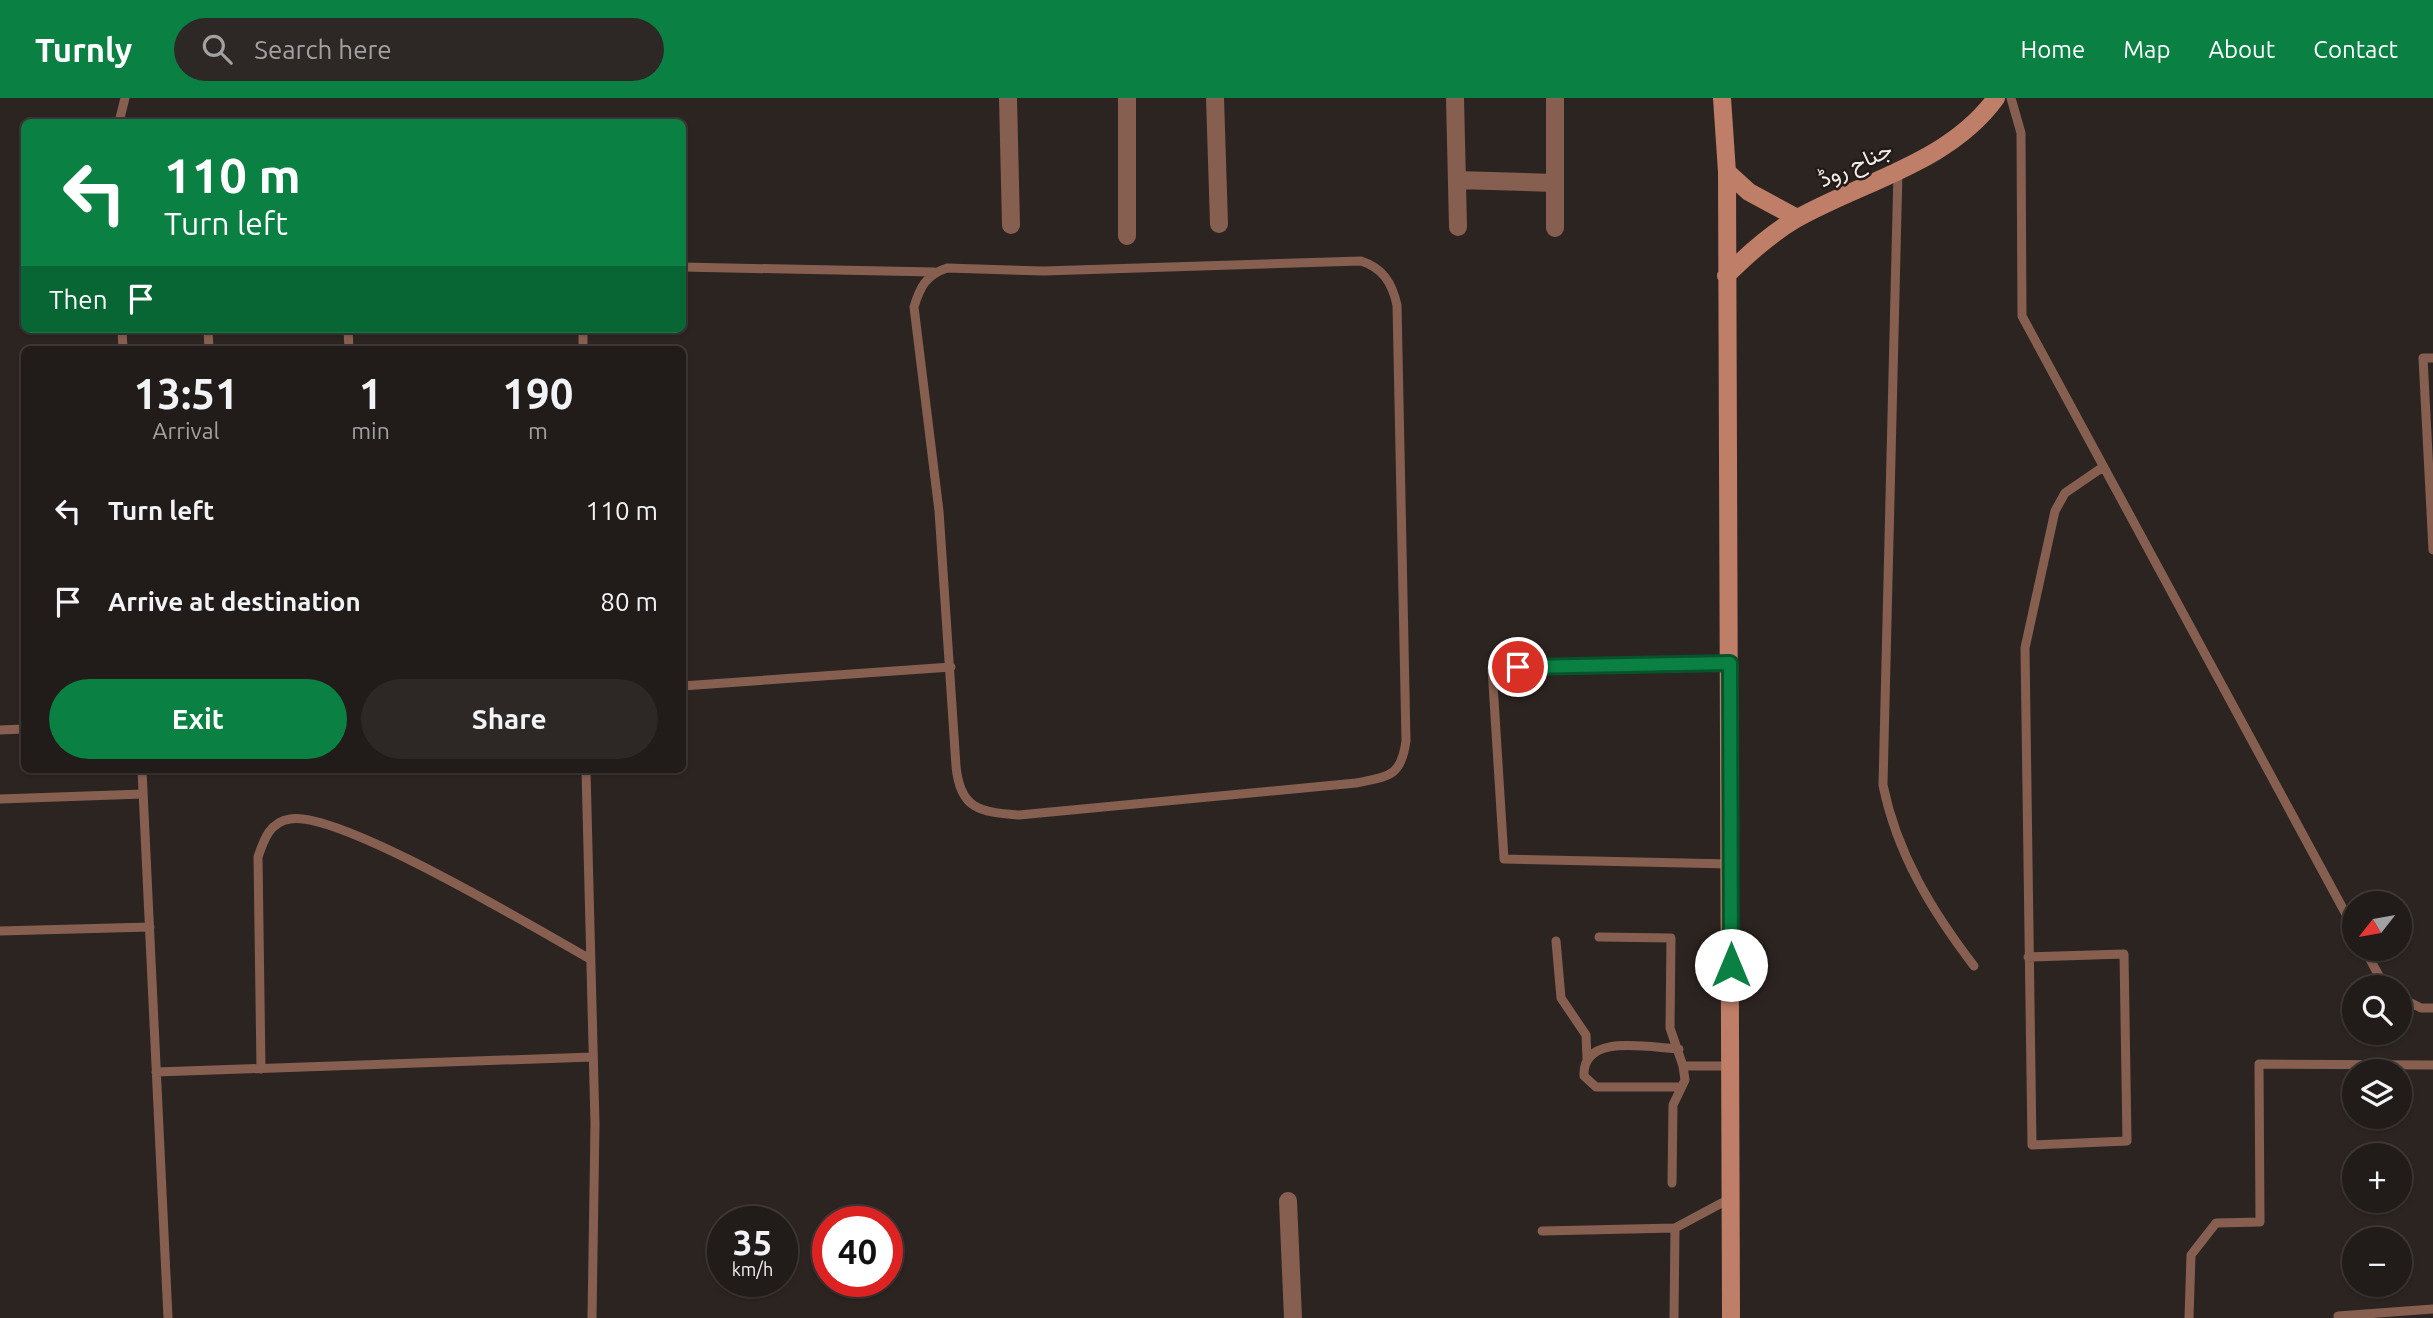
<!DOCTYPE html>
<html lang="en">
<head>
<meta charset="utf-8">
<style>
	body { margin:0; font-family:Ubuntu,Vazirmatn,sans-serif; background:#2d2826; color:#f1f3f6; height:100vh; display:flex; flex-direction:column; font-size:26px; white-space:nowrap }
	* { box-sizing:border-box; margin:0 }
	p { font-size:23px; color:#a2a1a2 }
	.icon { flex:none; width:38px; height:38px; fill:none; stroke:currentColor; stroke-width:2; stroke-linecap:round; stroke-linejoin:round }
	.map { position:relative; flex:1; overflow:hidden }
	.details { position:absolute; left:21px; top:248px; width:665px; height:427px; display:flex; flex-direction:column; background:#211b19; border-radius:10px; box-shadow:0 2px 5px #0004,0 0 0 2px #3e3938 }
	.details>* { flex:none }
	.top-card { position:absolute; left:21px; top:21px; width:665px; height:214px; border-radius:10px; box-shadow:0 2px 5px #0004,0 0 0 2px #3e3938; background:#0b8043; color:#fff; overflow:hidden }
	.needle { width:46px; rotate:239deg }
	.buttons { position:absolute; left:2342px; top:793px; display:grid; gap:14px }
	.buttons a { display:grid; place-items:center; width:70px; height:70px; border-radius:50%; background:#211b19; box-shadow:0 2px 5px #0004,0 0 0 2px #3e3938; font-size:35px }
	.speed { position:absolute; left:707px; top:1108px; display:flex; gap:14px; font-size:35px; font-weight:700; text-align:center }
	.speed>* { display:grid; place-content:center; width:91px; height:91px; border-radius:50%; background:#211b19; box-shadow:0 2px 5px #0004,0 0 0 2px #3e3938; line-height:1 }
	.speed small { font-size:18px; font-weight:400 }
	.speed .limit { border:10px solid #d22; background:#fff; color:#111 }
	.pin { position:absolute; display:grid; place-items:center; width:60px; height:60px; color:#fff; margin:-30px; border:4px solid #fff; border-radius:50%; box-shadow:0 2px 7px #0007 }
	.me { position:absolute; width:77px; margin:-38px; rotate:0deg; stroke-linejoin:round; filter:drop-shadow(0 0 5px #0008) }
	.turn { display:flex; align-items:center; gap:24px; height:147px; padding:0 28px; font-size:32px }
	.turn .icon { width:91px; height:91px; stroke-width:2.5 }
	.turn b { display:block; font-size:49px; line-height:60px }
	.then { display:flex; align-items:center; height:66px; padding:0 28px; background:#0003; gap:14px; font-size:26px }
	.eta { display:flex; justify-content:space-evenly; align-items:center; height:119px; text-align:center }
	.eta b { font-size:42px; font-weight:600; line-height:49px }
	.button { display:flex; gap:14px; margin-top:auto; padding:14px 28px }
	.button a { flex:1; height:80px; border-radius:42px; background:#0b8043; color:#fff; font-size:28px; font-weight:600; line-height:80px; text-align:center }
	.button a+a { background:#2d2826; color:#f1f3f6 }
	ul { padding:0; list-style:none }
	li { display:flex; align-items:center; gap:21px; height:91px; padding:0 28px }
	li div { flex:1 }
	li b { display:block; font-size:26px }
	li em { font-style:normal }
	header { display:flex; align-items:center; gap:42px; box-sizing:border-box; height:98px; padding:0 35px; background:#0b8043; color:#fff }
	header strong { font-size:33px }
	nav { display:flex; gap:38px; margin-inline-start:auto; font-size:24px }
	.search { width:490px; height:63px; background:#2d2826; display:flex; align-items:center; gap:18px; box-sizing:border-box; padding:0 24px; border-radius:38px; color:#a2a1a2; font-size:26px }
	.map>svg:first-child { display:block }
	.lines { fill:none; stroke-linecap:round; stroke-linejoin:round }
	.lane { stroke:#875f50; stroke-width:9 }
	.street { stroke:#875f50; stroke-width:18 }
	.secondary { stroke:#be7e67; stroke-width:18 }
	.route-casing { stroke:#07532c; stroke-width:18 }
	.route { stroke:#0b8043; stroke-width:12 }
	.labels { text-anchor:middle; stroke-width:5; stroke-linejoin:round; paint-order:stroke }
	.street-label { font-size:23px; fill:#f2ecea; stroke:#221b18 }
</style>
</head>
<body>
<header>
<strong>Turnly</strong>
<div class="search"><svg class="icon" aria-label="search" viewBox="0 0 24 24"><circle cx="10" cy="10" r="6"/><path d="M15 15l6 6"/></svg>Search here</div>
<nav><a>Home</a><a>Map</a><a>About</a><a>Contact</a></nav>
</header>
<div class="map">
<svg width="2433" height="1220" viewBox="0 0 2433 1220">
	<rect width="100%" height="100%" fill="#2c2421"/>
	<g class="lines">
		<path class="lane" d="M 2011,0 L 2021,35 L 2022,218 L 2354,831
			M 119,24 L 125,0
			M 1898,73 L 1883,687 C 1897,756 1932,813 1974,868
			M 1361,163 C 1383,170 1392,185 1397,207 L 1406,643 C 1401,679 1389,678 1356,685 L 1019,717 C 979,714 960,711 956,668 L 939,413 L 914,209 C 920,189 926,177 947,170 L 1044,173 Z
			M 682,169 L 934,174
			M 122,231 L 123,252
			M 208,231 L 209,252
			M 348,231 L 349,252
			M 583,231 L 583,252
			M 2433,260 L 2423,260 L 2433,452
			M 1730,565 L 1492,570 L 1504,761 L 1731,766
			M 682,588 L 951,569
			M 0,632 L 24,631
			M 142,672 L 168,1220
			M 586,672 L 595,1026 L 592,1220
			M 0,701 L 143,696
			M 0,833 L 150,829
			M 1599,839 L 1671,840 L 1670,930 L 1683,968 L 1685,982 L 1673,1007 L 1672,1085
			M 1556,843 L 1561,900 L 1586,937 L 1587,961
			M 2364,850 L 2385,889
			M 2028,859 L 2124,856 L 2127,1043 L 2032,1047 L 2025,550 L 2055,413 L 2065,395 L 2103,369
			M 2399,899 L 2421,910 L 2433,910
			M 1679,951 C 1650,950 1582,934 1584,978 L 1596,989 L 1681,989
			M 1683,968 L 1731,968
			M 261,971 L 258,759 C 264,741 270,724 290,721 C 339,712 538,832 590,861
			M 156,974 L 593,959
			M 1542,1133 L 1675,1130 L 1731,1100
			M 2338,1218 L 2433,1211
			M 1674,1220 L 1675,1130
			M 2189,1220 L 2191,1157 L 2216,1125 L 2260,1124 L 2259,966 L 2433,967"/>
		<path class="street" d="M 1008,0 L 1011,127
			M 1215,0 L 1219,126
			M 1455,0 L 1458,129
			M 1457,82 L 1555,85
			M 1555,130 L 1555,0
			M 1127,138 L 1127,0
			M 1288,1103 L 1293,1220"/>
		<path class="secondary" d="M 1722,0 L 1727,74 L 1731,1220
			M 1727,74 L 1749,94 L 1797,120
			M 1726,178 C 1747,157 1770,136 1796,121 C 1863,83 1949,65 1996,0"/>
	</g>
	<g class="lines">
		<g class="route-casing">
			<path id="route" d="M 1518,569 L 1730,565 L 1731,867"/>
		</g>
		<use href="#route" class="route"/>
	</g>
	<g class="labels">
		<g class="street-label">
			<text transform="translate(1855 66) rotate(-25)" y="8">جناح روڈ</text>
		</g>
	</g>
</svg>
<div class="buttons">
<a><svg class="needle" viewBox="-14 -14 28 28"><path d="M0-13l5 13h-10z" fill="#e53935"/><path d="M0 13l5-13h-10z" fill="#a2a1a2"/></svg></a>
<a><svg class="icon" aria-label="search" viewBox="0 0 24 24"><circle cx="10" cy="10" r="6"/><path d="M15 15l6 6"/></svg></a>
<a><svg class="icon" aria-label="layers" viewBox="0 0 24 24"><path d="M12 4l9 5-9 5-9-5zM3 14l9 5 9-5"/></svg></a>
<a>+</a>
<a>−</a>
</div>
<div class="speed"><div>35<small>km/h</small></div><div class="limit">40</div></div>
<div class="pin" style="left:1518px;top:569px;background:#d93025"><svg class="icon" aria-label="arrive" viewBox="0 0 24 24"><path d="M6 21V4h12l-3 4 3 4H6"/></svg></div>
<svg class="me" style="left:1731px;top:867px" viewBox="-20 -20 40 40"><circle r="19" fill="#fff"/><path d="M0-13L10 11 0 6-10 11z" fill="#0b8043"/></svg>
<div class="top-card">
<div class="turn"><svg class="icon" aria-label="left" viewBox="0 0 24 24"><path d="M17 20v-9H6M10 6l-5 5 5 5"/></svg><div><b>110 m</b>Turn left</div></div>
<div class="then">Then<svg class="icon" aria-label="arrive" viewBox="0 0 24 24"><path d="M6 21V4h12l-3 4 3 4H6"/></svg></div>
</div>
<section class="details">
<div class="eta">
<div><b>13:51</b><p>Arrival</p></div>
<div><b>1</b><p>min</p></div>
<div><b>190</b><p>m</p></div>
</div>
<ul>
<li><svg class="icon" aria-label="left" viewBox="0 0 24 24"><path d="M17 20v-9H6M10 6l-5 5 5 5"/></svg><div><b>Turn left</b></div><em>110 m</em></li>
<li><svg class="icon" aria-label="arrive" viewBox="0 0 24 24"><path d="M6 21V4h12l-3 4 3 4H6"/></svg><div><b>Arrive at destination</b></div><em>80 m</em></li>
</ul>
<div class="button"><a>Exit</a><a>Share</a></div>
</section>
</div>
</body>
</html>
